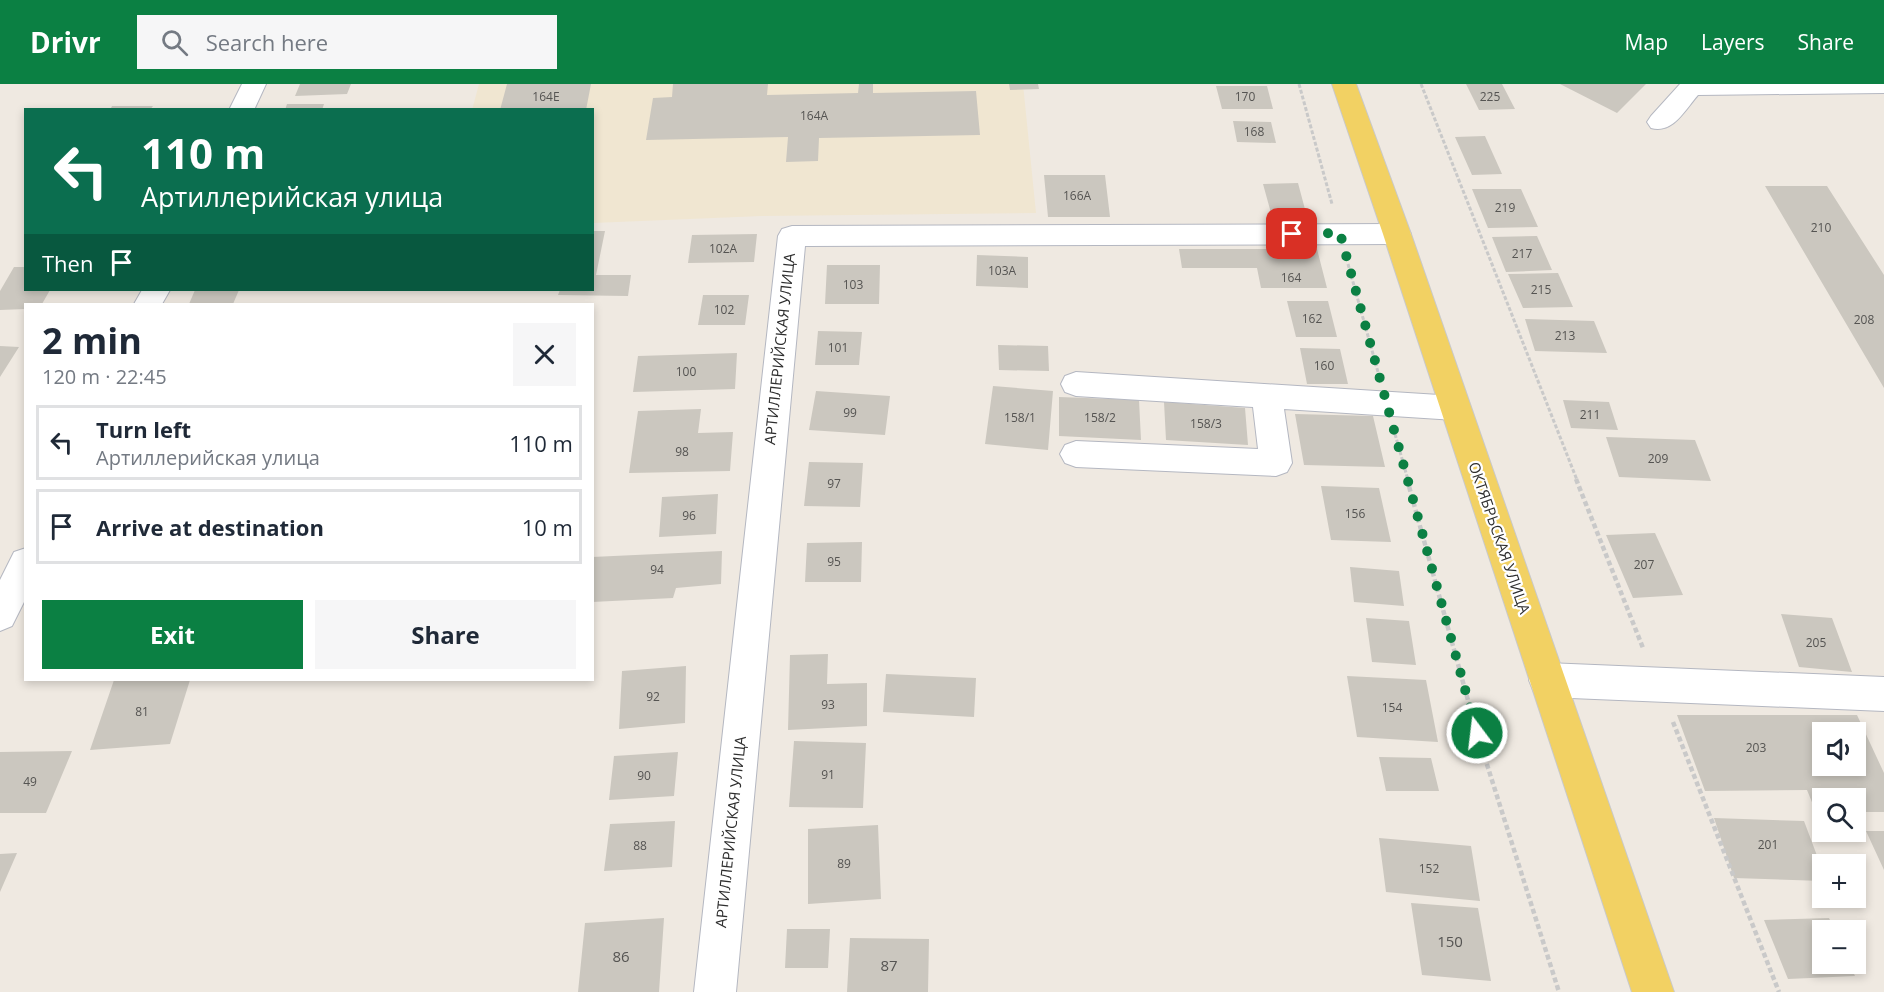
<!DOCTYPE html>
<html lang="en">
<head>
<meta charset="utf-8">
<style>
	body { margin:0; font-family:"Open Sans",sans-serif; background:#f6f6f7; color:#1f2937; height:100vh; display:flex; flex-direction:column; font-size:22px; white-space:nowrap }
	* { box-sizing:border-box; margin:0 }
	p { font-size:20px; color:#747a83 }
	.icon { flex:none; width:33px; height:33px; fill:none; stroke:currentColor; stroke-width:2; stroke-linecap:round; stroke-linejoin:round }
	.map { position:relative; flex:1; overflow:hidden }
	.panel { position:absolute; left:24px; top:219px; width:570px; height:378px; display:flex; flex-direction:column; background:#fff; border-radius:0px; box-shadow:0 3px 9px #0003 }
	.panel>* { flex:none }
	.top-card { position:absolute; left:24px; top:24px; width:570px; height:183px; border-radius:0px; box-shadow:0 3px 9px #0003; background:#0b6e4f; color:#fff; overflow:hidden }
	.tools { position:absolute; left:1812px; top:638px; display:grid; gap:12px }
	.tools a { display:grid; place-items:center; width:54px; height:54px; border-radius:0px; background:#fff; box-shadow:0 3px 9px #0003; font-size:30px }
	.pin { position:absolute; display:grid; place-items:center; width:51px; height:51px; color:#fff; margin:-26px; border-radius:12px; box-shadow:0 3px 9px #0006 }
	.me { position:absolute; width:66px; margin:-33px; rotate:345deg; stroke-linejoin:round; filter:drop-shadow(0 0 4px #0008) }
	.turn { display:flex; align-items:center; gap:21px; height:126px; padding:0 18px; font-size:27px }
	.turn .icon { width:78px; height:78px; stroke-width:2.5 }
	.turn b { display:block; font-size:42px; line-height:51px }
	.then { display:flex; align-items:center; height:57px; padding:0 18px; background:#0003; gap:12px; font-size:22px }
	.round { display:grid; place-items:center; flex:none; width:63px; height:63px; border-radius:0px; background:#f6f6f7 }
	.overview { display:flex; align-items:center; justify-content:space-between; height:102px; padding:0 18px }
	h1 { font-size:36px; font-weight:700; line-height:45px }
	.action { display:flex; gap:12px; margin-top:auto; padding:12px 18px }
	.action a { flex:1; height:69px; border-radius:0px; background:#0b8043; color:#fff; font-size:24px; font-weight:700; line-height:69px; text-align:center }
	.action a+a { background:#f6f6f7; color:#1f2937 }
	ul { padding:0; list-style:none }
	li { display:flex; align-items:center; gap:18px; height:75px; margin:0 12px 9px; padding:0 6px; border:3px solid #e0e1e3; border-radius:0px }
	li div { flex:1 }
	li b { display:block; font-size:22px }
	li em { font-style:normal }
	header { display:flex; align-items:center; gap:36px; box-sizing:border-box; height:84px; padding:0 30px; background:#0b8043; color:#fff }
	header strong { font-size:28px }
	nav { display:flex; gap:33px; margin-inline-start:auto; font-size:21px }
	.search { width:420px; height:54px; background:#f6f6f7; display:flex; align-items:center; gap:15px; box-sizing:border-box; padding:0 21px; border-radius:0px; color:#747a83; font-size:22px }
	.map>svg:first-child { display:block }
	.education { fill:#f0e6d1 }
	.building { fill:#cbc7bf; fill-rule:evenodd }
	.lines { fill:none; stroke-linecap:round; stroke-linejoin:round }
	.minor-casing { stroke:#b4b7c1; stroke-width:2 }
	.major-casing { stroke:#c9c9c9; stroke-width:2 }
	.path-far1 { stroke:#c9c9c9; stroke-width:3; stroke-dasharray:4 2; stroke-linecap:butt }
	.path { stroke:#c9c9c9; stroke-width:4.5; stroke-dasharray:5 3; stroke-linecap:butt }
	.minor { fill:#fff; fill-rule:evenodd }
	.major { fill:#f2d163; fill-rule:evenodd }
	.route { stroke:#0b8043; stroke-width:10; stroke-dasharray:0 18 }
	.labels { text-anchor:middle; stroke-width:4.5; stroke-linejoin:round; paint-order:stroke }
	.number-label { font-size:12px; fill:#555452 }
	.street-label { font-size:15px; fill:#2e2e2e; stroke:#fff }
	.near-number-label { font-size:15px; fill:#555452 }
</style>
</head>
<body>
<header>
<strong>Drivr</strong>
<div class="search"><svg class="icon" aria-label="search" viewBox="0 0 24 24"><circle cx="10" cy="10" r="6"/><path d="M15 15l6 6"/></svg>Search here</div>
<nav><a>Map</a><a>Layers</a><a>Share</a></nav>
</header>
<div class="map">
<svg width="1884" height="908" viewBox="0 0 1884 908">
	<rect width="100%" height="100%" fill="#efe9e1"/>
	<path class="education" d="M 479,0 L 1023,0 L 1036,129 L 762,132 L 593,139 L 592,26 L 472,26 Z"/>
	<path class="building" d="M 300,0 L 351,0 L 347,10 L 295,12 Z
		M 507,0 L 591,0 L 586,26 L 500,26 Z
		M 673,0 L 768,0 L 767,11 L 858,9 L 859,0 L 873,0 L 873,9 L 976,7 L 980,51 L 819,54 L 818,77 L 786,78 L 788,53 L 646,56 L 653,14 L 672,13 Z
		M 1009,0 L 1038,0 L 1039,5 L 1010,6 Z
		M 1466,0 L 1502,0 L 1515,25 L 1479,26 Z
		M 1560,0 L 1646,0 L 1617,29 Z
		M 1216,2 L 1267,2 L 1273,25 L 1222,25 Z
		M 287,20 L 324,20 L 322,26 L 285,26 Z
		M 112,22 L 153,22 L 150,26 L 110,26 Z
		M 1233,37 L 1271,38 L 1276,59 L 1237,58 Z
		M 1485,52 L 1493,70 L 1502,90 L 1472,91 L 1455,53 Z
		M 1044,91 L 1105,91 L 1110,133 L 1048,133 Z
		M 1298,99 L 1306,129 L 1271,129 L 1263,100 Z
		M 1765,102 L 1827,102 L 1884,191 L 1884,304 Z
		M 1472,105 L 1521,105 L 1538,143 L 1488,144 Z
		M 592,147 L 605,147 L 596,191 L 631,191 L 628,212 L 558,211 L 560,206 L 592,206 Z
		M 757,150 L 754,178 L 688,179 L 692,151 Z
		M 1537,152 L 1552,186 L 1506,188 L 1492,153 Z
		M 1179,165 L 1317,165 L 1327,204 L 1261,204 L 1257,184 L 1182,184 Z
		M 977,171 L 1028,173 L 1028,204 L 976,202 Z
		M 827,181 L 880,181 L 879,220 L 825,220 Z
		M 14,183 L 26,183 L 26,206 L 50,206 L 42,220 L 26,220 L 26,225 L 0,226 L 0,207 Z
		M 1558,189 L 1573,223 L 1523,224 L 1508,190 Z
		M 195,206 L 239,206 L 233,220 L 189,220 Z
		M 703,211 L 749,211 L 745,241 L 698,241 Z
		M 1287,217 L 1328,217 L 1337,253 L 1296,253 Z
		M 1525,235 L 1594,237 L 1607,269 L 1535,267 Z
		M 818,247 L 862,248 L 859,281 L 815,281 Z
		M 998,261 L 1048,262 L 1049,287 L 999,286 Z
		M 0,262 L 19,263 L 0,293 Z
		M 1300,264 L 1340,265 L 1348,300 L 1307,300 Z
		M 737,269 L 735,305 L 633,308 L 638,272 Z
		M 993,302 L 1053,307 L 1048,366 L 985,360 Z
		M 816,307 L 890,312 L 885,351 L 809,346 Z
		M 1059,313 L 1139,316 L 1141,356 L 1059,352 Z
		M 1563,316 L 1609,318 L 1618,346 L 1571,344 Z
		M 1164,318 L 1245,324 L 1248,361 L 1166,356 Z
		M 701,325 L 698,349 L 733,348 L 730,387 L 629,389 L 638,327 Z
		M 1295,330 L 1373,332 L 1385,383 L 1304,381 Z
		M 1606,353 L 1695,356 L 1711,397 L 1619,393 Z
		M 809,378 L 863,379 L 860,423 L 804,422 Z
		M 1321,402 L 1379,404 L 1391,458 L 1331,456 Z
		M 718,410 L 716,450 L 659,453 L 662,413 Z
		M 1655,449 L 1683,511 L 1633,514 L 1606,451 Z
		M 862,458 L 861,498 L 805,498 L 807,459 Z
		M 722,467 L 721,500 L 676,504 L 673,514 L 592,518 L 592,473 Z
		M 1350,483 L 1399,487 L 1404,522 L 1354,518 Z
		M 1781,530 L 1832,534 L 1852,588 L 1799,583 Z
		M 1366,534 L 1409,537 L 1416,581 L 1372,578 Z
		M 828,570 L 827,600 L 867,599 L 867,642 L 788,646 L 790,571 Z
		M 686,582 L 685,639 L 619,645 L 622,587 Z
		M 886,590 L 976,594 L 974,633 L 883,628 Z
		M 1347,592 L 1426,596 L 1438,658 L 1357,653 Z
		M 114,596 L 190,596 L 170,660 L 90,666 Z
		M 1677,631 L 1857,631 L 1884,689 L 1884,728 L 1856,728 L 1856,714 L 1822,714 L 1822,728 L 1816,728 L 1807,706 L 1705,707 ZM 1822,648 L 1856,648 L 1856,681 L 1822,681 Z
		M 794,657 L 866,659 L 863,724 L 789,723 Z
		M 72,667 L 46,729 L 0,729 L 0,668 Z
		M 678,668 L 674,712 L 609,716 L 614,672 Z
		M 1379,673 L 1431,674 L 1439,707 L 1386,707 Z
		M 1714,734 L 1804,737 L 1822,785 L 1822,797 L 1734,794 Z
		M 675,737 L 672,783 L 604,787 L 610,740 Z
		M 878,741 L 881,815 L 808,820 L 808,745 Z
		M 1866,747 L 1884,747 L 1884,786 Z
		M 1379,754 L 1471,762 L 1480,817 L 1386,808 Z
		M 17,769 L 0,808 L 0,770 Z
		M 1411,819 L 1478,824 L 1491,897 L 1422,891 Z
		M 664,834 L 659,908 L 578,908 L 585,839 Z
		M 1829,834 L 1835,846 L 1822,846 L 1822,879 L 1849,879 L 1855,892 L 1788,895 L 1764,836 Z
		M 787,845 L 830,845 L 828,884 L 785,884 Z
		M 850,854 L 929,855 L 928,908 L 847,908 Z"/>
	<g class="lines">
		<g class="minor-casing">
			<path id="minor" d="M 242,0 L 266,0 L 254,26 L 229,26 Z
				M 1680,0 L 1884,0 L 1884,9 L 1698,11 C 1685,26 1673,50 1651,44 L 1647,38 L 1651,32 Z
				M 1397,140 L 1407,143 L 1411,150 L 1407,157 L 1397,160 L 805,162 L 736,908 L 694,908 L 778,152 L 782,145 L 792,142 Z
				M 142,206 L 170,206 L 162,220 L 134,220 Z
				M 1076,288 L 1455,312 L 1466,315 L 1470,324 L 1466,333 L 1455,336 L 1284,325 L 1292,379 L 1287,388 L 1276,392 L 1076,383 L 1065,379 L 1060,370 L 1065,361 L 1076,357 L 1258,365 L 1253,323 L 1076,312 L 1065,308 L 1061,300 L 1065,292 Z
				M 26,464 L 26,514 L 12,542 L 0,547 L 0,496 L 14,468 Z
				M 1547,579 L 1884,593 L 1884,627 L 1547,613 L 1534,608 L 1529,596 L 1534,584 Z"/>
		</g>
		<g class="major-casing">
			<path id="major" d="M 1332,0 L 1356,0 L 1411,150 L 1674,908 L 1632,908 L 1383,150 Z"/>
		</g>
		<path class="path-far1" d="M 1299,0 L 1332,120
			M 1421,0 L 1577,396
			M 1348,180 L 1378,288
			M 1395,350 L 1408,396"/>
		<path class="path" d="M 1407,395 L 1477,649 L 1559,908
			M 1576,395 L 1643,564
			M 1673,638 L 1779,908"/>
		<use href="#minor" class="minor"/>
		<use href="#major" class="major"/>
	</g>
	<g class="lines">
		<path class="route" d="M 1292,150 L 1340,149 L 1477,649"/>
	</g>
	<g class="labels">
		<g class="number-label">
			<text x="546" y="17">164Е</text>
			<text x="1245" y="17">170</text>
			<text x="1490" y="17">225</text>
			<text x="814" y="36">164А</text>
			<text x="1254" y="52">168</text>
			<text x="1077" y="116">166А</text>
			<text x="1505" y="128">219</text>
			<text x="1821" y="148">210</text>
			<text x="723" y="169">102А</text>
			<text x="1522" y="174">217</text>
			<text x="1002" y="191">103А</text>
			<text x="1291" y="198">164</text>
			<text x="853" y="205">103</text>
			<text x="1541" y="210">215</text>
			<text x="724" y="230">102</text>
			<text x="1312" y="239">162</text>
			<text x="1864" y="240">208</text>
			<text x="1565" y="256">213</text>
			<text x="838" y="268">101</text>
			<text x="1324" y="286">160</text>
			<text x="686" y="292">100</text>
			<text x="850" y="333">99</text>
			<text x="1590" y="335">211</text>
			<text x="1020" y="338">158/1</text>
			<text x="1100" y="338">158/2</text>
			<text x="1206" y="344">158/3</text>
			<text x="682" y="372">98</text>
			<text x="1658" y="379">209</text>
			<text x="834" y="404">97</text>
			<text x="1355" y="434">156</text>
			<text x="689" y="436">96</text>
			<text x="834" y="482">95</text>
			<text x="1644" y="485">207</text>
			<text x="657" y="490">94</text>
			<text x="1816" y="563">205</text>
			<text x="653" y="617">92</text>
			<text x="828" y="625">93</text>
			<text x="1392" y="628">154</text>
			<text x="142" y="632">81</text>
			<text x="1756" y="668">203</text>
			<text x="828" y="695">91</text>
			<text x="644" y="696">90</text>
			<text x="30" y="702">49</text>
			<text x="1768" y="765">201</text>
			<text x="640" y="766">88</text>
			<text x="844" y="784">89</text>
			<text x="1429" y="789">152</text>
		</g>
		<g class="street-label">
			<text transform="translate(780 265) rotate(-84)" y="5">АРТИЛЛЕРИЙСКАЯ УЛИЦА</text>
			<text transform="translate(1499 454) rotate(71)" y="5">ОКТЯБРЬСКАЯ УЛИЦА</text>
			<text transform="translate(731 748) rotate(-84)" y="5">АРТИЛЛЕРИЙСКАЯ УЛИЦА</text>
		</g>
		<g class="near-number-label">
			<text x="1450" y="863">150</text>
			<text x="621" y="878">86</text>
			<text x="889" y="887">87</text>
		</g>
	</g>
</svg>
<div class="tools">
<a><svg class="icon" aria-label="sound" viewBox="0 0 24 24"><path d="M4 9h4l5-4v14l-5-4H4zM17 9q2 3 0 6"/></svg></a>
<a><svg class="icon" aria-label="search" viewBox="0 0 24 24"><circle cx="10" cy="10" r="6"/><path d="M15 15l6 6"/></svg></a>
<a>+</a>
<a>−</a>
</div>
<div class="pin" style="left:1292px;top:150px;background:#d93025"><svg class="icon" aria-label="arrive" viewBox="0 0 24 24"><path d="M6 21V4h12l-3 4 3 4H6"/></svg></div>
<svg class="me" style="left:1477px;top:649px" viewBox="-20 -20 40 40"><circle r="17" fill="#0b8043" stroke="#fff" stroke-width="3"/><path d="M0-11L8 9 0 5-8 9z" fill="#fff"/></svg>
<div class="top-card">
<div class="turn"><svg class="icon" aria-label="left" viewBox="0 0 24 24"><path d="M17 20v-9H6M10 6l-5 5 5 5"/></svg><div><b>110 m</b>Артиллерийская улица</div></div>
<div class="then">Then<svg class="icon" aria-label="arrive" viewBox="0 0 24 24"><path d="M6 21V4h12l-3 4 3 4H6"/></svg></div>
</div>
<section class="panel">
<div class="overview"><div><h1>2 min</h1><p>120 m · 22:45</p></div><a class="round"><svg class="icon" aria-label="close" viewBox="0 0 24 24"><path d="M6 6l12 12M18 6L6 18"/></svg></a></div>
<ul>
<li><svg class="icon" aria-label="left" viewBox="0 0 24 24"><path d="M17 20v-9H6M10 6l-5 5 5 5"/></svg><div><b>Turn left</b><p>Артиллерийская улица</p></div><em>110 m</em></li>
<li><svg class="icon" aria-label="arrive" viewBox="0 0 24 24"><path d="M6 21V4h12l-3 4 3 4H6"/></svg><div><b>Arrive at destination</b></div><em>10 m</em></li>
</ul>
<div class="action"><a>Exit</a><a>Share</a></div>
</section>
</div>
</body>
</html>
